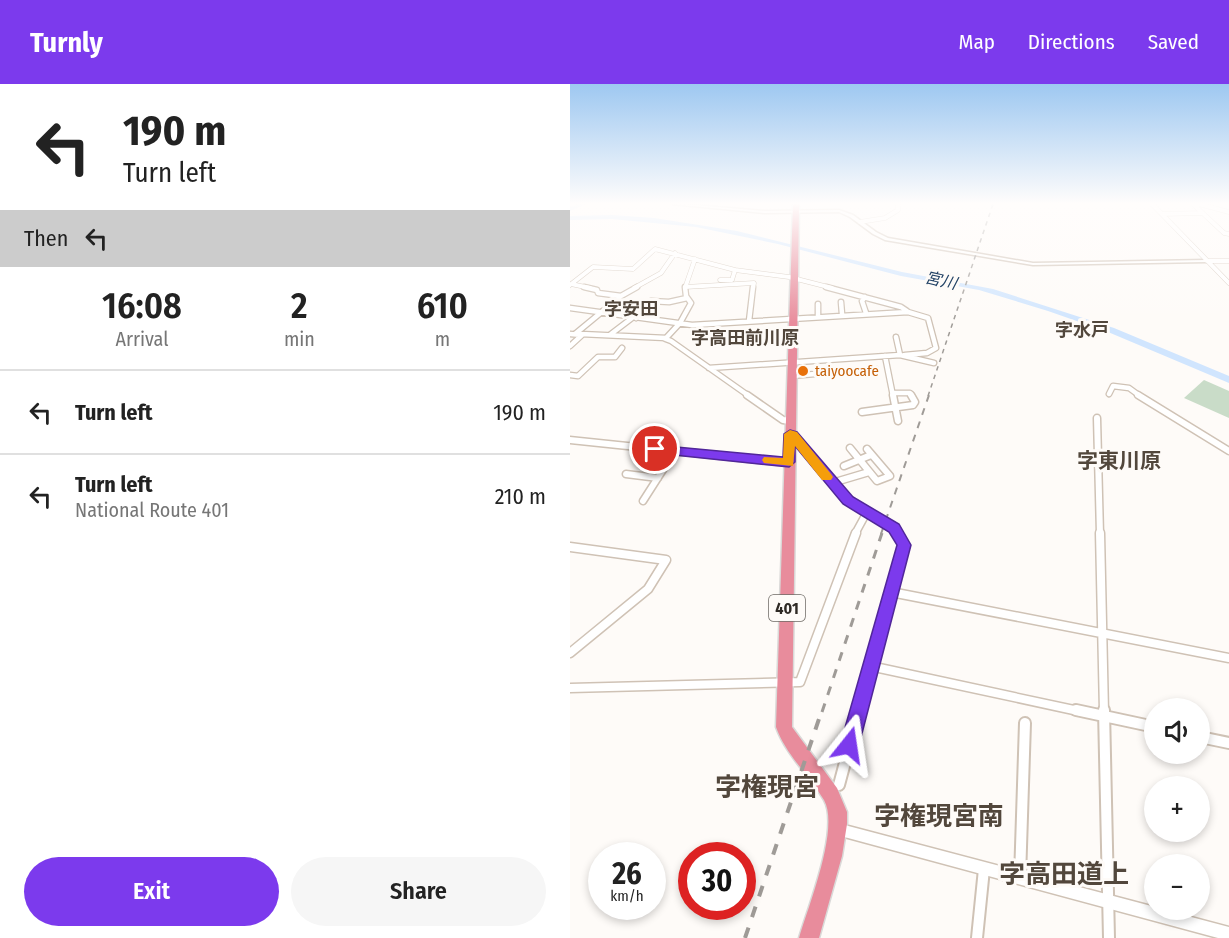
<!DOCTYPE html>
<html lang="en">
<head>
<meta charset="utf-8">
<style>
	body { margin:0; font-family:"Fira Sans Condensed","Noto Sans JP",sans-serif; background:#f6f6f6; color:#222; height:100vh; display:flex; flex-direction:column; font-size:22px; white-space:nowrap }
	* { box-sizing:border-box; margin:0 }
	p { font-size:20px; color:#767676 }
	.icon { flex:none; width:33px; height:33px; fill:none; stroke:currentColor; stroke-width:2; stroke-linecap:round; stroke-linejoin:round }
	.map { position:relative; flex:1; overflow:hidden }
	.side { display:flex; flex-direction:column; background:#fff; width:570px }
	.side>* { flex:none }
	.banner { background:#fff; color:#222; overflow:hidden }
	.controls { position:absolute; left:574px; top:614px; display:grid; gap:12px }
	.controls a { display:grid; place-items:center; width:66px; height:66px; border-radius:50%; background:#fff; box-shadow:0 3px 9px #0003; font-size:30px }
	.speed { position:absolute; left:18px; top:758px; display:flex; gap:12px; font-size:30px; font-weight:700; text-align:center }
	.speed>* { display:grid; place-content:center; width:78px; height:78px; border-radius:50%; background:#fff; box-shadow:0 3px 9px #0003; line-height:1 }
	.speed small { font-size:15px; font-weight:400 }
	.speed .limit { border:9px solid #d22; background:#fff; color:#111 }
	.pin { position:absolute; display:grid; place-items:center; width:51px; height:51px; color:#fff; margin:-26px; border:3px solid #fff; border-radius:50%; box-shadow:0 2px 6px #0007 }
	.me { position:absolute; width:66px; margin:-33px; rotate:15deg; stroke-linejoin:round; filter:drop-shadow(0 0 4px #0008) }
	.turn { display:flex; align-items:center; gap:21px; height:126px; padding:0 24px; font-size:27px }
	.turn .icon { width:78px; height:78px; stroke-width:2.5 }
	.turn b { display:block; font-size:42px; line-height:51px }
	.then { display:flex; align-items:center; height:57px; padding:0 24px; background:#0003; gap:12px; font-size:22px }
	.eta { display:flex; justify-content:space-evenly; align-items:center; height:102px; text-align:center }
	.eta b { font-size:36px; font-weight:600; line-height:42px }
	.button { display:flex; gap:12px; margin-top:auto; padding:12px 24px }
	.button a { flex:1; height:69px; border-radius:36px; background:#7c3aed; color:#fff; font-size:24px; font-weight:600; line-height:69px; text-align:center }
	.button a+a { background:#f6f6f6; color:#222 }
	ul { padding:0; list-style:none }
	li { display:flex; align-items:center; gap:18px; height:84px; padding:0 24px; border-top:2px solid #e0e0e0 }
	li div { flex:1 }
	li b { display:block; font-size:22px }
	li em { font-style:normal }
	header { display:flex; align-items:center; gap:36px; box-sizing:border-box; height:84px; padding:0 30px; background:#7c3aed; color:#fff }
	header strong { font-size:28px }
	nav { display:flex; gap:33px; margin-inline-start:auto; font-size:21px }
	main { display:flex; flex:1; min-height:0 }
	.map>svg:first-child { display:block }
	.green { fill:#c9dcc8 }
	.lines { fill:none; stroke-linecap:round; stroke-linejoin:round }
	.river { fill:#d0e5fe; fill-rule:evenodd }
	.minor-far4-casing { stroke:#cfc2b5; stroke-width:5 }
	.minor-far3-casing { stroke:#cfc2b5; stroke-width:7 }
	.minor-far2-casing { stroke:#cfc2b5; stroke-width:9 }
	.minor-far1-casing { stroke:#cfc2b5; stroke-width:11 }
	.minor-casing { stroke:#cfc2b5; stroke-width:14 }
	.tertiary-casing { stroke:#cfc2b5; stroke-width:3 }
	.secondary-casing { stroke:#cfc2b5; stroke-width:3 }
	.trunk-casing { stroke:#dad9d8; stroke-width:3 }
	.minor-far4 { stroke:#fff; stroke-width:4 }
	.minor-far3 { stroke:#fff; stroke-width:4.5 }
	.minor-far2 { stroke:#fff; stroke-width:6 }
	.minor-far1 { stroke:#fff; stroke-width:8 }
	.minor { stroke:#fff; stroke-width:10 }
	.tertiary { fill:#fff; fill-rule:evenodd }
	.secondary { fill:#fff; fill-rule:evenodd }
	.trunk { fill:#e88c9c; fill-rule:evenodd }
	.rail-far3 { stroke:#9f9b97; stroke-width:1.5; stroke-dasharray:4.5 4.5; stroke-linecap:butt }
	.rail-far2 { stroke:#9f9b97; stroke-width:2; stroke-dasharray:7 7; stroke-linecap:butt }
	.rail-far1 { stroke:#9f9b97; stroke-width:3; stroke-dasharray:9 9; stroke-linecap:butt }
	.rail { stroke:#9f9b97; stroke-width:4; stroke-dasharray:11 11; stroke-linecap:butt }
	.route { fill:#7c3aed; stroke:#51269a; stroke-width:1.5 }
	.slow { fill:#f59e0b }
	.food-dot { fill:#e8710a; stroke:#fefbf8; stroke-width:2 }
	.labels { text-anchor:middle; stroke-width:6; stroke-linejoin:round; paint-order:stroke }
	.far-food-label { font-size:15px; fill:#c56008; stroke:#fefbf8; text-anchor:start }
	.far-water-label { font-size:16px; font-style:italic; fill:#224265; stroke:#fefbf8 }
	.shield { fill:#fefbf8; stroke:#6d6964; stroke-width:1.5 }
	.shield-label { font-size:16px; font-weight:bold; fill:#2f2a25 }
	.far-quarter-label { font-size:18px; font-weight:bold; fill:#52473c; stroke:#fefbf8 }
	.quarter-label { font-size:21px; font-weight:bold; fill:#52473c; stroke:#fefbf8 }
	.near-quarter-label { font-size:26px; font-weight:bold; fill:#52473c; stroke:#fefbf8 }
</style>
</head>
<body>
<header>
<strong>Turnly</strong>
<nav><a>Map</a><a>Directions</a><a>Saved</a></nav>
</header>
<main>
<section class="side">
<div class="banner">
<div class="turn"><svg class="icon" aria-label="left" viewBox="0 0 24 24"><path d="M17 20v-9H6M10 6l-5 5 5 5"/></svg><div><b>190 m</b>Turn left</div></div>
<div class="then">Then<svg class="icon" aria-label="left" viewBox="0 0 24 24"><path d="M17 20v-9H6M10 6l-5 5 5 5"/></svg></div>
</div>
<div class="eta">
<div><b>16:08</b><p>Arrival</p></div>
<div><b>2</b><p>min</p></div>
<div><b>610</b><p>m</p></div>
</div>
<ul>
<li><svg class="icon" aria-label="left" viewBox="0 0 24 24"><path d="M17 20v-9H6M10 6l-5 5 5 5"/></svg><div><b>Turn left</b></div><em>190 m</em></li>
<li><svg class="icon" aria-label="left" viewBox="0 0 24 24"><path d="M17 20v-9H6M10 6l-5 5 5 5"/></svg><div><b>Turn left</b><p>National Route 401</p></div><em>210 m</em></li>
</ul>
<div class="button"><a>Exit</a><a>Share</a></div>
</section>
<div class="map">
<svg width="659" height="854" viewBox="0 0 659 854">
	<rect width="100%" height="100%" fill="#fefbf8"/>
	<path class="green" d="M 634,296 L 659,307 L 659,334 L 614,314 Z"/>
	<g class="lines">
		<path class="river" d="M 9,120 L 16,120 L 0,127 L 0,123 Z
			M 42,131 L 84,134 L 167,147 L 332,188 L 423,205 L 544,244 L 659,292 L 659,299 L 538,248 L 478,227 L 409,206 L 331,192 L 208,160 L 126,143 L 42,135 L 0,136 L 0,132 Z"/>
		<g class="minor-far4-casing">
			<path id="minor-far4" d="M 582,120 L 659,199
				M 629,120 L 659,128
				M 631,120 L 624,121 L 654,149 L 659,150
				M 592,130 L 633,129
				M 290,138 L 315,134 L 328,126 L 328,120
				M 637,177 L 659,177
				M 150,196 L 162,196 L 165,186
				M 1,200 L 20,204
				M 0,201 L 23,183 L 63,185 L 85,165 L 165,186 L 219,193 L 262,204
				M 115,203 L 184,199 L 183,204
				M 64,204 L 91,189 L 105,169
				M 115,204 L 125,175"/>
		</g>
		<g class="minor-far3-casing">
			<path id="minor-far3" d="M 14,203 L 27,206 L 28,209 L 51,212
				M 256,203 L 331,223 L 337,227
				M 295,213 L 292,217 L 296,229
				M 271,218 L 272,230
				M 248,220 L 248,232
				M 0,224 L 122,241 L 338,228 L 358,234 L 366,264 L 357,269 L 335,271
				M 66,234 L 81,217 L 99,218 L 117,214
				M 179,237 L 183,203
				M 0,250 L 12,251 L 0,262
				M 5,250 L 51,212 L 67,203
				M 11,250 L 96,254 L 110,239 L 121,219 L 116,212 L 115,203
				M 41,250 L 62,234
				M 326,253 L 330,271
				M 93,254 L 101,257 L 179,312
				M 315,272 L 323,312
				M 139,284 L 330,271 L 364,279
				M 0,291 L 8,292 L 28,273 L 45,273 L 52,264
				M 221,292 L 306,285
				M 324,309 L 340,309 L 342,312
				M 539,310 L 543,302 L 559,304 L 570,312"/>
		</g>
		<g class="minor-far2-casing">
			<path id="minor-far2" d="M 177,311 L 213,336 L 220,337
				M 323,311 L 328,337
				M 568,311 L 659,367
				M 292,328 L 343,321 L 345,318 L 341,311
				M 527,334 L 530,450
				M 220,350 L 270,409 L 324,444 L 328,450
				M 280,364 L 307,397 L 320,392 L 297,365
				M 274,382 L 301,371
				M 56,390 L 88,394
				M 262,399 L 299,388
				M 73,417 L 105,367
				M 285,450 L 297,428"/>
		</g>
		<g class="minor-far1-casing">
			<path id="minor-far1" d="M 530,449 L 534,628
				M 0,463 L 96,476 L 78,505 L 0,569
				M 321,508 L 659,574
				M 300,582 L 513,628
				M 0,604 L 230,598 L 286,449
				M 289,628 L 334,461 L 327,449"/>
		</g>
		<g class="minor-casing">
			<path id="minor" d="M 506,626 L 585,643
				M 534,626 L 539,854
				M 630,653 L 659,659
				M 269,701 L 289,626
				M 450,794 L 455,639
				M 407,854 L 414,785"/>
		</g>
		<g class="tertiary-casing">
			<path id="tertiary" d="M 102,120 L 113,120 L 195,127 L 269,126 L 283,131 L 306,148 L 318,154 L 463,179 L 637,176 L 639,177 L 637,178 L 463,181 L 315,156 L 303,150 L 280,133 L 269,128 L 195,129 Z
				M 267,739 L 585,823 L 585,825 L 591,825 L 659,843 L 659,854 L 648,854 L 267,751 L 263,749 L 261,745 L 263,741 Z"/>
		</g>
		<g class="secondary-casing">
			<path id="secondary" d="M 0,353 L 219,376 L 223,379 L 219,382 L 0,359 Z"/>
		</g>
		<g class="trunk-casing">
			<path id="trunk" d="M 223,120 L 229,120 L 222,643 L 267,704 L 277,728 L 277,740 L 272,772 L 249,854 L 229,854 C 238,823 270,744 254,716 C 239,691 216,671 206,643 Z"/>
		</g>
		<use href="#minor-far4" class="minor-far4"/>
		<use href="#minor-far3" class="minor-far3"/>
		<use href="#minor-far2" class="minor-far2"/>
		<use href="#minor-far1" class="minor-far1"/>
		<use href="#minor" class="minor"/>
		<use href="#tertiary" class="tertiary"/>
		<use href="#secondary" class="secondary"/>
		<use href="#trunk" class="trunk"/>
		<path class="rail-far3" d="M 358,312 L 423,120"/>
		<path class="rail-far2" d="M 311,450 L 359,311"/>
		<path class="rail-far1" d="M 252,628 L 312,449"/>
		<path class="rail" d="M 175,854 L 252,626"/>
	</g>
	<linearGradient id="sky" x2="0" y2="1"><stop stop-color="#9ec8f1"/><stop offset="0.5" stop-color="#fffdfc"/><stop offset="1" stop-color="#fffdfc" stop-opacity="0"/></linearGradient>
	<rect width="659" height="239" fill="url(#sky)"/>
	<path class="route" d="M 220,346 L 227,348 L 283,413 L 329,440 L 341,461 L 289,661 L 286,668 L 279,671 L 272,668 L 270,661 L 327,461 L 319,448 L 273,420 L 225,362 L 225,378 L 219,383 L 85,369 L 79,365 L 85,361 L 213,373 L 214,350 Z"/>
	<path class="slow" d="M 220,346 L 227,348 L 261,390 L 263,393 L 261,396 L 252,396 L 225,362 L 223,382 L 194,379 L 192,376 L 194,373 L 213,374 L 214,350 Z"/>
	<circle class="food-dot" cx="233" cy="287" r="6"/>
	<g class="labels">
		<g class="far-food-label">
			<text x="245" y="292">taiyoocafe</text>
		</g>
		<g class="far-water-label">
			<text transform="translate(371 196) rotate(13)" y="6">宮川</text>
		</g>
		<rect class="shield" x="199" y="511" width="36" height="26" rx="4.5"/>
		<g class="shield-label">
			<text x="217" y="530">401</text>
		</g>
		<g class="far-quarter-label">
			<text x="61" y="231">字安田</text>
			<text x="512" y="252">字水戸</text>
			<text x="175" y="260">字高田前川原</text>
		</g>
		<g class="quarter-label">
			<text x="549" y="384">字東川原</text>
		</g>
		<g class="near-quarter-label">
			<text x="197" y="712">字権現宮</text>
			<text x="369" y="741">字権現宮南</text>
			<text x="494" y="799">字高田道上</text>
		</g>
	</g>
</svg>
<div class="controls">
<a><svg class="icon" aria-label="sound" viewBox="0 0 24 24"><path d="M4 9h4l5-4v14l-5-4H4zM17 9q2 3 0 6"/></svg></a>
<a>+</a>
<a>−</a>
</div>
<div class="speed"><div>26<small>km/h</small></div><div class="limit">30</div></div>
<div class="pin" style="left:85px;top:365px;background:#d93025"><svg class="icon" aria-label="arrive" viewBox="0 0 24 24"><path d="M6 21V4h12l-3 4 3 4H6"/></svg></div>
<svg class="me" style="left:279px;top:661px" viewBox="-20 -20 40 40"><path d="M0-17L14 15 0 8-14 15z" fill="#7c3aed" stroke="#fff" stroke-width="4"/></svg>
</div>
</main>
</body>
</html>
